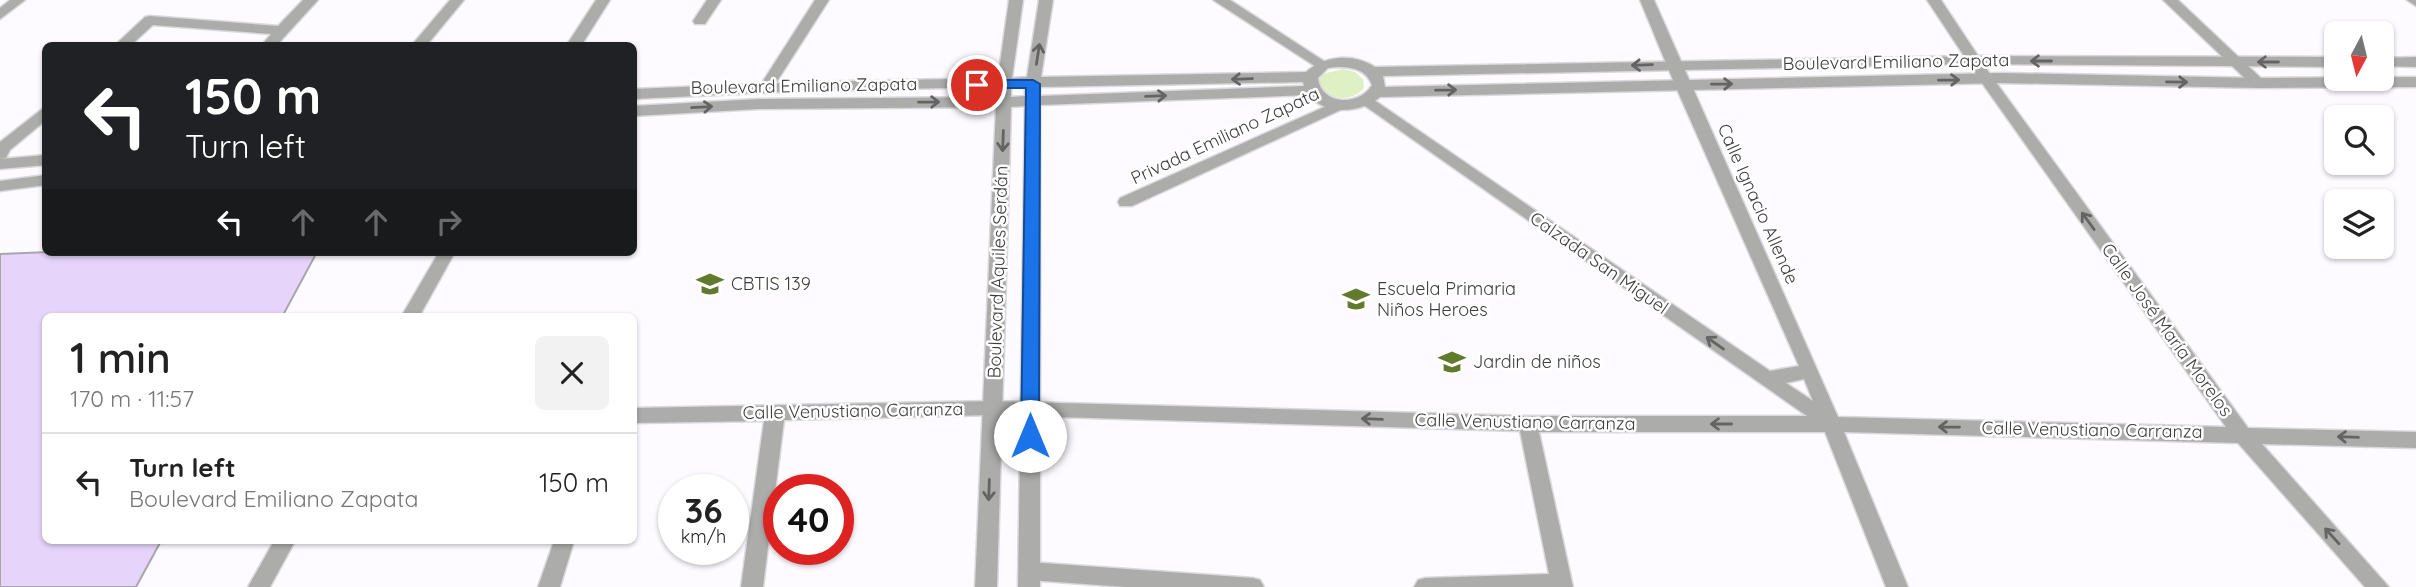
<!DOCTYPE html>
<html lang="en">
<head>
<meta charset="utf-8">
<style>
	body { margin:0; font-family:Quicksand,sans-serif; background:#f2f2f2; color:#222; height:100vh; display:flex; flex-direction:column; font-size:26px; white-space:nowrap }
	* { box-sizing:border-box; margin:0 }
	p { font-size:23px; color:#767676 }
	.icon { flex:none; width:38px; height:38px; fill:none; stroke:currentColor; stroke-width:2; stroke-linecap:round; stroke-linejoin:round }
	.map { position:relative; flex:1; overflow:hidden }
	.side { position:absolute; left:42px; top:313px; width:595px; height:231px; display:flex; flex-direction:column; background:#fff; border-radius:10px; box-shadow:0 2px 5px #0004 }
	.side>* { flex:none }
	.top-card { position:absolute; left:42px; top:42px; width:595px; height:214px; border-radius:10px; box-shadow:0 2px 5px #0004; background:#202124; color:#fff; overflow:hidden }
	.needle { width:46px; rotate:187deg }
	.controls { position:absolute; left:2324px; top:21px; display:grid; gap:14px }
	.controls a { display:grid; place-items:center; width:70px; height:70px; border-radius:10px; background:#fff; box-shadow:0 2px 5px #0004; font-size:35px }
	.speed { position:absolute; left:658px; top:474px; display:flex; gap:14px; font-size:35px; font-weight:700; text-align:center }
	.speed>* { display:grid; place-content:center; width:91px; height:91px; border-radius:50%; background:#fff; box-shadow:0 2px 5px #0004; line-height:1 }
	.speed small { font-size:18px; font-weight:400 }
	.speed .limit { border:10px solid #d22; background:#fff; color:#111 }
	.pin { position:absolute; display:grid; place-items:center; width:60px; height:60px; color:#fff; margin:-30px; border:4px solid #fff; border-radius:50%; box-shadow:0 2px 7px #0007 }
	.me { position:absolute; width:77px; margin:-38px; rotate:0deg; stroke-linejoin:round; filter:drop-shadow(0 0 5px #0008) }
	.turn { display:flex; align-items:center; gap:24px; height:147px; padding:0 28px; font-size:32px }
	.turn .icon { width:91px; height:91px; stroke-width:2.5 }
	.turn b { display:block; font-size:49px; line-height:60px }
	.lanes { display:flex; align-items:center; height:66px; padding:0 28px; background:#0003; justify-content:center; gap:35px; direction:ltr }
	.lanes .off { opacity:.35 }
	.round { display:grid; place-items:center; flex:none; width:74px; height:74px; border-radius:10px; background:#f2f2f2 }
	.summary { display:flex; align-items:center; justify-content:space-between; height:119px; padding:0 28px }
	h1 { font-size:42px; font-weight:600; line-height:52px }
	ul { padding:0; list-style:none }
	li { display:flex; align-items:center; gap:21px; height:98px; padding:0 28px; border-top:2px solid #e0e0e0 }
	li div { flex:1 }
	li b { display:block; font-size:26px }
	li em { font-style:normal }
	.map>svg:first-child { display:block }
	.green { fill:#dff0c4 }
	.building { fill:#e6d4fa; stroke:#a8a6aa; stroke-width:2 }
	.lines { fill:none; stroke-linecap:round; stroke-linejoin:round }
	.minor-casing { stroke:#dad9dc; stroke-width:3 }
	.tertiary-casing { stroke:#dad9dc; stroke-width:3 }
	.minor { fill:#acadab; fill-rule:evenodd }
	.tertiary { fill:#acadab; fill-rule:evenodd }
	.oneway { stroke:#646464 }
	.route { fill:#1a73e8; stroke:#114b97; stroke-width:2 }
	.labels { text-anchor:middle; stroke-width:5; stroke-linejoin:round; paint-order:stroke }
	.street-label { font-size:18px; fill:#3d3c3e; stroke:#fff }
	.poi-label { font-size:18px; fill:#3d3c3e; stroke:#fff; text-anchor:start }
</style>
</head>
<body>
<div class="map">
<svg width="2416" height="587" viewBox="0 0 2416 587">
	<rect width="100%" height="100%" fill="#fdfbff"/>
	<path class="green" d="M 1343,69 L 1355,72 L 1363,79 L 1364,88 C 1353,101 1336,100 1322,92 L 1317,82 L 1322,74 Z"/>
	<path class="building" d="M 49,252 L 317,252 L 282,317 L 46,317 L 46,541 L 161,541 L 136,587 L 0,587 L 0,254 Z"/>
	<g class="lines">
		<g class="minor-casing">
			<path id="minor" d="M 10,0 L 25,0 L 0,19 L 0,8 Z
				M 303,0 L 318,0 L 276,46 L 261,46 L 271,34 L 153,25 L 130,46 L 114,46 L 145,17 L 150,16 L 278,26 Z
				M 450,0 L 464,0 L 426,46 L 411,46 Z
				M 596,0 L 610,0 L 581,46 L 566,46 Z
				M 707,0 L 721,0 L 705,24 L 695,24 L 693,21 Z
				M 815,0 L 829,0 L 772,89 L 762,89 L 760,86 Z
				M 1213,0 L 1230,0 L 1330,65 L 1323,70 L 1318,68 Z
				M 1640,0 L 1654,0 L 1838,417 L 2226,427 L 1982,83 L 1927,0 L 1941,0 L 1992,77 L 2248,428 L 2416,432 L 2416,448 L 2262,444 L 2389,587 L 2365,587 L 2238,443 L 1844,432 L 1908,587 L 1886,587 L 1825,432 L 1539,432 L 1573,587 L 1414,587 L 1418,580 L 1425,578 L 1549,574 L 1520,431 L 993,415 L 784,420 L 763,587 L 741,587 L 764,421 L 634,423 L 634,408 L 993,401 L 1528,416 L 1807,416 L 1358,101 L 1361,98 L 1371,98 L 1770,371 L 1799,366 L 1675,85 ZM 1804,379 L 1813,401 L 1786,383 Z
				M 2163,0 L 2178,0 L 2263,80 L 2265,83 L 2263,86 L 2253,86 Z
				M 2407,0 L 2416,0 L 2416,6 Z
				M 1340,100 L 1345,102 L 1348,105 L 1345,108 L 1132,206 L 1120,206 L 1118,202 L 1120,198 Z
				M 46,106 L 46,120 L 10,150 L 6,158 L 0,159 L 0,142 Z
				M 439,252 L 455,252 L 419,317 L 401,317 Z
				M 274,541 L 295,541 L 270,587 L 248,587 Z
				M 554,541 L 574,541 L 560,587 L 538,587 Z
				M 1029,562 L 1253,578 L 1260,580 L 1264,587 L 1125,587 L 1029,580 L 1022,577 L 1019,571 L 1022,565 Z"/>
		</g>
		<g class="tertiary-casing">
			<path id="tertiary" d="M 1009,0 L 1023,0 L 1012,78 L 1027,77 L 1039,0 L 1053,0 L 1041,77 L 1306,72 C 1325,55 1353,53 1375,67 L 1974,56 L 2336,57 L 2336,67 L 1974,64 L 1383,76 L 1385,87 L 2001,73 L 2258,78 L 2416,77 L 2416,87 L 2258,88 L 2001,83 L 1380,97 C 1361,113 1325,116 1309,95 L 1040,105 L 1040,587 L 1018,587 L 1025,106 L 1011,107 L 997,587 L 975,587 L 996,107 L 759,109 L 634,116 L 634,106 L 759,99 L 996,97 L 996,87 L 803,91 L 634,99 L 634,89 L 803,82 L 998,78 ZM 1336,67 C 1352,67 1366,69 1372,85 C 1359,107 1321,105 1318,78 L 1328,68 ZM 1303,82 L 1304,86 L 1040,96 L 1040,87 ZM 1011,87 L 1025,87 L 1025,96 L 1011,97 Z
				M 2416,57 L 2416,67 L 2382,66 L 2382,58 Z
				M 46,155 L 46,165 L 0,169 L 0,159 Z
				M 46,175 L 46,185 L 0,191 L 0,181 Z"/>
		</g>
		<use href="#minor" class="minor"/>
		<use href="#tertiary" class="tertiary"/>
	</g>
	<defs><path id="oneway-shaft" d="M-6 0H5M1.5-3L5.5 0L1.5 3" fill="none" stroke-width="1.6" stroke-linecap="round" stroke-linejoin="round" transform="scale(1.75)"/></defs>
	<g class="oneway">
		<use href="#oneway-shaft" transform="translate(1038 54) rotate(-81)"/>
		<use href="#oneway-shaft" transform="translate(2041 61) rotate(-180)"/>
		<use href="#oneway-shaft" transform="translate(2268 62) rotate(-180)"/>
		<use href="#oneway-shaft" transform="translate(1642 65) rotate(178)"/>
		<use href="#oneway-shaft" transform="translate(1242 79) rotate(178)"/>
		<use href="#oneway-shaft" transform="translate(1949 80) rotate(-1)"/>
		<use href="#oneway-shaft" transform="translate(2177 82) rotate(1)"/>
		<use href="#oneway-shaft" transform="translate(1722 84) rotate(-1)"/>
		<use href="#oneway-shaft" transform="translate(1446 90) rotate(-1)"/>
		<use href="#oneway-shaft" transform="translate(1156 96) rotate(-2)"/>
		<use href="#oneway-shaft" transform="translate(929 102) rotate(-1)"/>
		<use href="#oneway-shaft" transform="translate(702 107) rotate(-3)"/>
		<use href="#oneway-shaft" transform="translate(1003 141) rotate(92)"/>
		<use href="#oneway-shaft" transform="translate(2088 221) rotate(-126)"/>
		<use href="#oneway-shaft" transform="translate(1715 343) rotate(-145)"/>
		<use href="#oneway-shaft" transform="translate(1372 419) rotate(-178)"/>
		<use href="#oneway-shaft" transform="translate(1721 424) rotate(-180)"/>
		<use href="#oneway-shaft" transform="translate(1949 427) rotate(-179)"/>
		<use href="#oneway-shaft" transform="translate(2348 437) rotate(-178)"/>
		<use href="#oneway-shaft" transform="translate(989 490) rotate(92)"/>
		<use href="#oneway-shaft" transform="translate(2332 536) rotate(-132)"/>
	</g>
	<path class="route" d="M 977,80 L 1033,80 L 1040,84 L 1039,436 L 1036,441 L 1024,441 L 1021,436 L 1026,88 L 972,88 L 972,82 Z"/>
	<defs>
		<g id="university-bare" transform="scale(2.1)"><path d="M0-5L7-2L0 1L-7-2ZM-4 1L0 2.5L4 1V4Q0 6-4 4Z" fill="#627a2d" stroke="#fff" stroke-width="2.5" paint-order="stroke"/></g>
		<g id="school-bare" transform="scale(2.1)"><path d="M0-5L7-2L0 1L-7-2ZM-4 1L0 2.5L4 1V4Q0 6-4 4Z" fill="#627a2d" stroke="#fff" stroke-width="2.5" paint-order="stroke"/></g>
	</defs>
	<g fill-rule="evenodd">
		<use href="#university-bare" x="710" y="284"/>
		<use href="#school-bare" x="1356" y="299"/>
		<use href="#school-bare" x="1452" y="362"/>
	</g>
	<g class="labels">
		<g class="street-label">
			<text transform="translate(1896 62) rotate(-1)" y="6">Boulevard Emiliano Zapata</text>
			<text transform="translate(804 86) rotate(-1)" y="6">Boulevard Emiliano Zapata</text>
			<text transform="translate(1225 136) rotate(-25)" y="6">Privada Emiliano Zapata</text>
			<text transform="translate(1758 204) rotate(66)" y="6">Calle Ignacio Allende</text>
			<text transform="translate(1599 263) rotate(35)" y="6">Calzada San Miguel</text>
			<text transform="translate(998 272) rotate(-88)" y="6">Boulevard Aquiles Serdán</text>
			<text transform="translate(2167 330) rotate(54)" y="6">Calle José María Morelos</text>
			<text transform="translate(853 411) rotate(-1)" y="6">Calle Venustiano Carranza</text>
			<text transform="translate(1525 422) rotate(1)" y="6">Calle Venustiano Carranza</text>
			<text transform="translate(2092 430) rotate(1)" y="6">Calle Venustiano Carranza</text>
		</g>
		<g class="poi-label">
			<text x="731" y="290">CBTIS 139</text>
			<text x="1377" y="295">Escuela Primaria<tspan x="1377" dy="21">Niños Heroes</tspan></text>
			<text x="1473" y="368">Jardin de niños</text>
		</g>
	</g>
</svg>
<div class="controls">
<a><svg class="needle" viewBox="-14 -14 28 28"><path d="M0-13l5 13h-10z" fill="#e53935"/><path d="M0 13l5-13h-10z" fill="#767676"/></svg></a>
<a><svg class="icon" aria-label="search" viewBox="0 0 24 24"><circle cx="10" cy="10" r="6"/><path d="M15 15l6 6"/></svg></a>
<a><svg class="icon" aria-label="layers" viewBox="0 0 24 24"><path d="M12 4l9 5-9 5-9-5zM3 14l9 5 9-5"/></svg></a>
</div>
<div class="speed"><div>36<small>km/h</small></div><div class="limit">40</div></div>
<div class="pin" style="left:977px;top:85px;background:#d93025"><svg class="icon" aria-label="arrive" viewBox="0 0 24 24"><path d="M6 21V4h12l-3 4 3 4H6"/></svg></div>
<svg class="me" style="left:1030px;top:436px" viewBox="-20 -20 40 40"><circle r="19" fill="#fff"/><path d="M0-13L10 11 0 6-10 11z" fill="#1a73e8"/></svg>
<div class="top-card">
<div class="turn"><svg class="icon" aria-label="left" viewBox="0 0 24 24"><path d="M17 20v-9H6M10 6l-5 5 5 5"/></svg><div><b>150 m</b>Turn left</div></div>
<div class="lanes"><svg class="icon" aria-label="left" viewBox="0 0 24 24"><path d="M17 20v-9H6M10 6l-5 5 5 5"/></svg><svg class="icon off" aria-label="ahead" viewBox="0 0 24 24"><path d="M12 20V5M6 11l6-6 6 6"/></svg><svg class="icon off" aria-label="ahead" viewBox="0 0 24 24"><path d="M12 20V5M6 11l6-6 6 6"/></svg><svg class="icon off" aria-label="right" viewBox="0 0 24 24"><path d="M7 20v-9h11M14 6l5 5-5 5"/></svg></div>
</div>
<section class="side">
<div class="summary"><div><h1>1 min</h1><p>170 m · 11:57</p></div><a class="round"><svg class="icon" aria-label="close" viewBox="0 0 24 24"><path d="M6 6l12 12M18 6L6 18"/></svg></a></div>
<ul>
<li><svg class="icon" aria-label="left" viewBox="0 0 24 24"><path d="M17 20v-9H6M10 6l-5 5 5 5"/></svg><div><b>Turn left</b><p>Boulevard Emiliano Zapata</p></div><em>150 m</em></li>
</ul>
</section>
</div>
</body>
</html>
